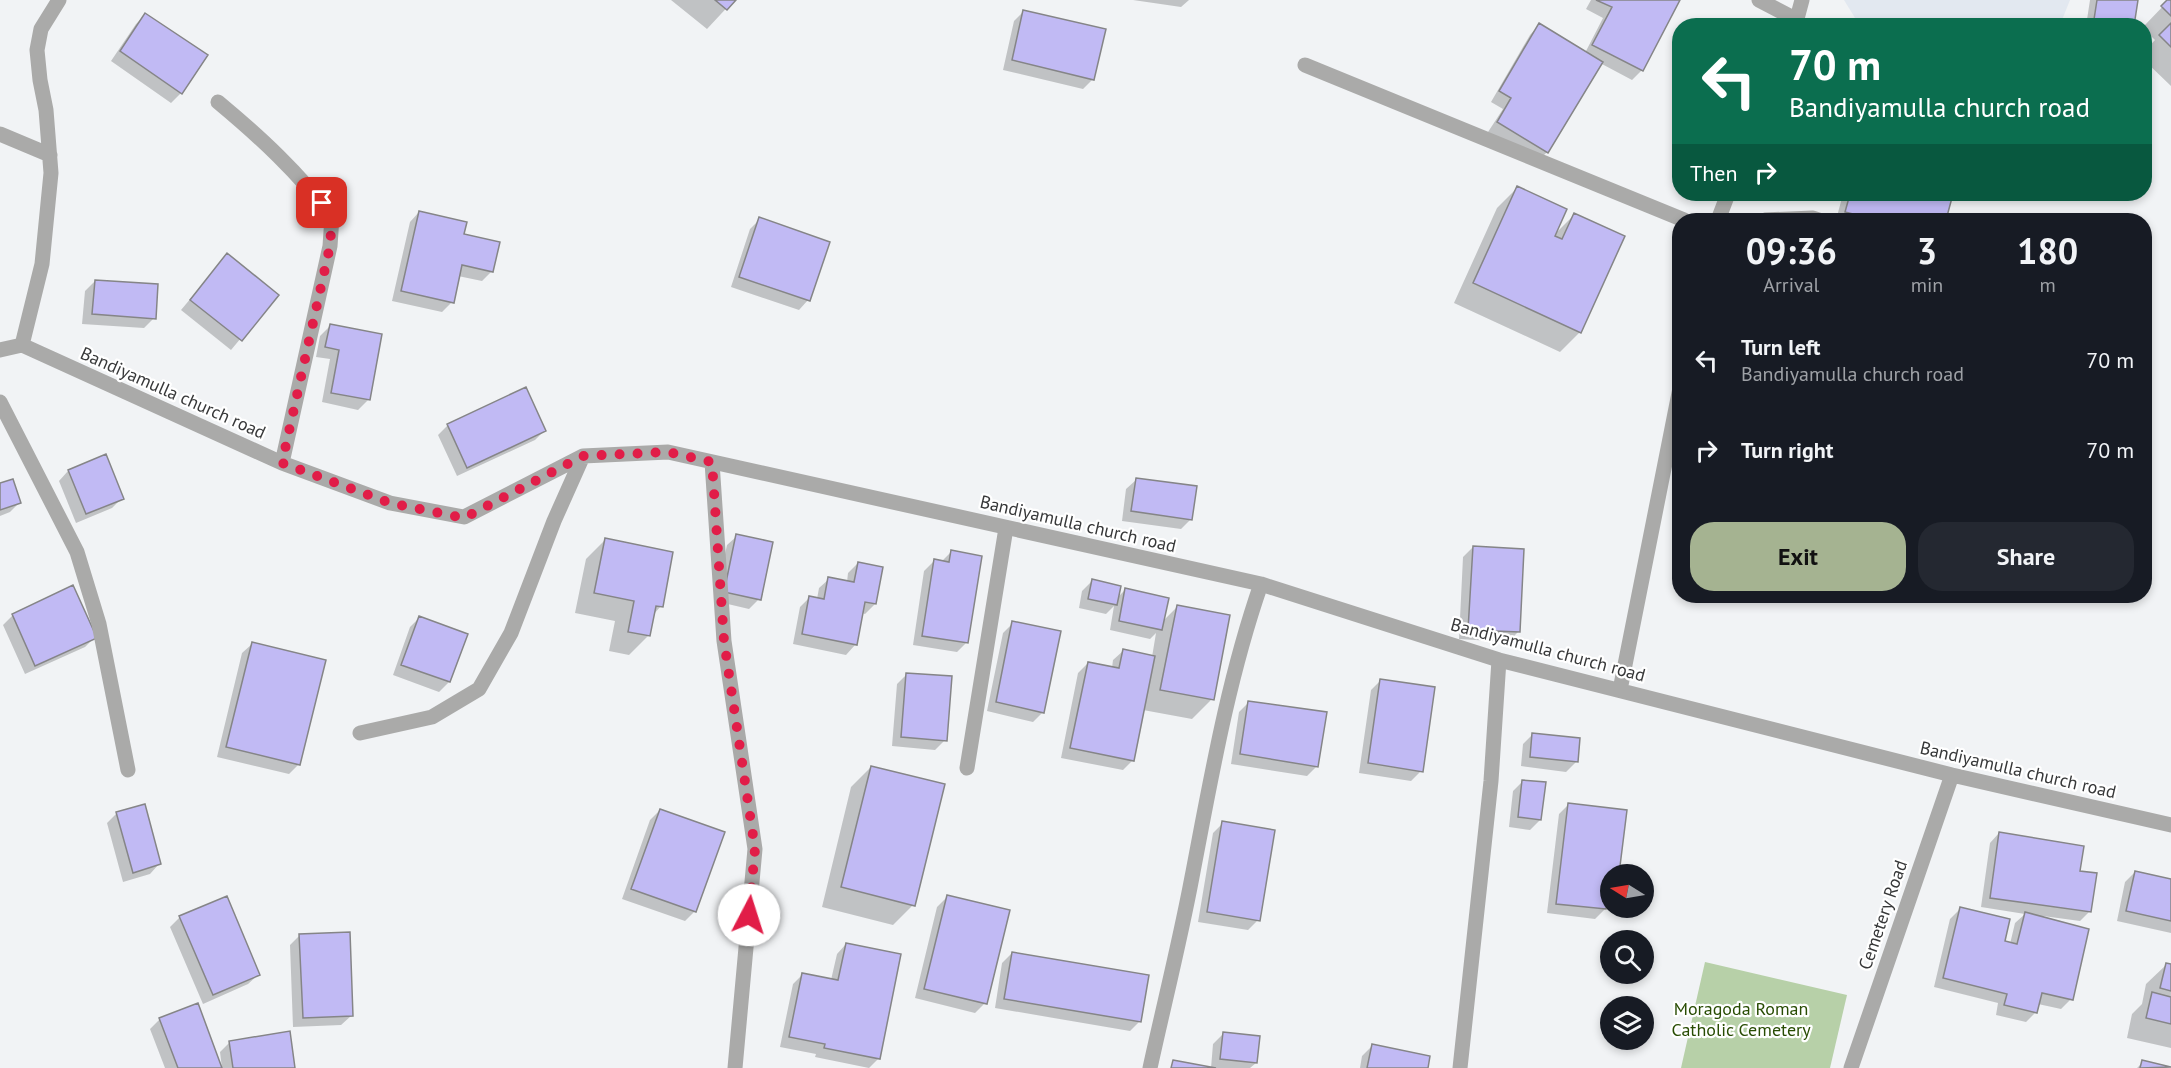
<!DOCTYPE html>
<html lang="en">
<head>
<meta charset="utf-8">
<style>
	body { margin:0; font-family:"PT Sans",sans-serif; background:#242831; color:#f1f3f6; height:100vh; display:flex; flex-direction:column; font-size:22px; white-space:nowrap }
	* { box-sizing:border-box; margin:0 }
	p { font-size:20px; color:#9ea1a6 }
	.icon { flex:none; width:33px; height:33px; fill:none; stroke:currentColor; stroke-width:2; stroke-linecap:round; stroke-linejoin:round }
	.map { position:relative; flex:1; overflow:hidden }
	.details { position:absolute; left:1672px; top:213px; width:480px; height:390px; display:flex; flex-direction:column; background:#171b24; border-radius:24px; box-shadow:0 3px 9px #0003 }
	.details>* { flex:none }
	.guide { position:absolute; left:1672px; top:18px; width:480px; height:183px; border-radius:24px; box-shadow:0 3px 9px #0003; background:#0b6e4f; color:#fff; overflow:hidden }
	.needle { width:39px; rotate:281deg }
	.fabs { position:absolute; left:1600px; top:864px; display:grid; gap:12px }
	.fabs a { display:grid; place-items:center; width:54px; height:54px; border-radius:50%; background:#171b24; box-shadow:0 3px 9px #0003; font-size:30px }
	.pin { position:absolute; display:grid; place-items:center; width:51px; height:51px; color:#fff; margin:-26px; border-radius:12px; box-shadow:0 3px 9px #0006 }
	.me { position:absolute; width:66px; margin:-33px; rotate:5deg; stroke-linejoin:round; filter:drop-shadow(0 0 4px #0008) }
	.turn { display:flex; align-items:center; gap:21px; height:126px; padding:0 18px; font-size:27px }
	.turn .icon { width:78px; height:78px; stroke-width:2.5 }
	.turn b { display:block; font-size:42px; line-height:51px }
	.then { display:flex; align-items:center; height:57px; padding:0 18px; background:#0003; gap:12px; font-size:22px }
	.eta { display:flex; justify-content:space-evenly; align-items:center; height:102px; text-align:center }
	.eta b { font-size:36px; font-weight:700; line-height:42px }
	.action { display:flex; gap:12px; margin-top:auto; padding:12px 18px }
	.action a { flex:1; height:69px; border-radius:24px; background:#a5b391; color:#111; font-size:24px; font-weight:700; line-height:69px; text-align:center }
	.action a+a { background:#242831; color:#f1f3f6 }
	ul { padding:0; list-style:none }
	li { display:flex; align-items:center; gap:18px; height:90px; padding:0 18px }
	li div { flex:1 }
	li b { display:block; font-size:22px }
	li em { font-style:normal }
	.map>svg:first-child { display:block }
	.built { fill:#e2e8f0 }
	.green { fill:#b7d0a8 }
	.shadow { fill:#0003 }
	.building { fill:#c1baf4; stroke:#858587; stroke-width:1.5 }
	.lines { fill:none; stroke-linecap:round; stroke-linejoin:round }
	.minor { stroke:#aaaaa9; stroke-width:15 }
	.route { stroke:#e11d48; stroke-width:10; stroke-dasharray:0 18 }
	.labels { text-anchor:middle; stroke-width:4.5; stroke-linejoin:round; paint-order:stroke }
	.street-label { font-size:18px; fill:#373839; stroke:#fff }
	.park-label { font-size:18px; fill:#284c03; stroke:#fff }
</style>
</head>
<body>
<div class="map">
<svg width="2171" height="1068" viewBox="0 0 2171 1068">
	<rect width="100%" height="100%" fill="#f1f3f5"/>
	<path class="built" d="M 1844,0 L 2070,0 L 2060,25 L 1860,26 Z"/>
	<path class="green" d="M 1705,962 L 1847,995 L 1830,1068 L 1681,1068 Z"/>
	<path class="shadow" d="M 671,0 L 734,0 L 707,29 Z
		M 1133,0 L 1189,0 L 1181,7 Z
		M 1591,0 L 1678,0 L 1642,70 L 1632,80 L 1600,63 L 1547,152 L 1537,162 L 1488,132 L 1503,109 L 1491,102 L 1530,35 L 1539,25 L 1585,53 L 1603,18 L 1586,9 Z
		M 2090,0 L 2136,0 L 2132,26 L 2086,26 Z
		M 2169,0 L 2171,0 L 2171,86 L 2145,61 L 2145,51 L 2155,40 L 2145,30 L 2144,26 Z
		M 1024,11 L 1093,79 L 1083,89 L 1003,70 L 1014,21 Z
		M 145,15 L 181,93 L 171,103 L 111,61 L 136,24 Z
		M 1517,188 L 1554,235 L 1574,215 L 1580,332 L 1560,352 L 1454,303 L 1497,208 Z
		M 1843,194 L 1951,194 L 1944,220 L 1836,220 Z
		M 2011,194 L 2054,194 L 2048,200 Z
		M 419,212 L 462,235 L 492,271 L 482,281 L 458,276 L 452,302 L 442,312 L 392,301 L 410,222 Z
		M 760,219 L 808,300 L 799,310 L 731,287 L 750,229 Z
		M 227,255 L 277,295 L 231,350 L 181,310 Z
		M 95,281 L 154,318 L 144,328 L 82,324 L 85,291 Z
		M 330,326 L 368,400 L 358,410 L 322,402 L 330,359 L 316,357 L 320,336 Z
		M 448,425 L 545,430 L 535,440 L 457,476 L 438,435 Z
		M 68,471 L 122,498 L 112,508 L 76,523 L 59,481 Z
		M 1136,480 L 1191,519 L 1181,529 L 1122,521 L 1126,489 Z
		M 0,485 L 20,502 L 10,512 L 0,516 Z
		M 737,536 L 759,599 L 749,609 L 715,601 L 727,545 Z
		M 606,539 L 661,606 L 653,615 L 649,635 L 629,655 L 609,651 L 615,621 L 575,613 L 586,559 Z
		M 1473,547 L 1518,632 L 1508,642 L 1459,639 L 1463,557 Z
		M 951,552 L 966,643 L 957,652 L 913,645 L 924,571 L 934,561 L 941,562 Z
		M 858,563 L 875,604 L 865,614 L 862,613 L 855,645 L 846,655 L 793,644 L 800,607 L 810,597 L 817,599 L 819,588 L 829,579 L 847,582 L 848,573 Z
		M 1092,581 L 1117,598 L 1125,590 L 1162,622 L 1177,607 L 1212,699 L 1192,719 L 1143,710 L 1133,760 L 1123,770 L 1061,758 L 1078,673 L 1088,663 L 1112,668 L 1113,660 L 1123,651 L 1152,657 L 1156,633 L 1150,639 L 1110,630 L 1114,606 L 1106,614 L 1079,608 L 1082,591 Z
		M 13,615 L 95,637 L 85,647 L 25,674 L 3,625 Z
		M 420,617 L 466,635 L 449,682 L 439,692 L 393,675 L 410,627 Z
		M 1013,623 L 1043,712 L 1033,722 L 987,711 L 1003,633 Z
		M 252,644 L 299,764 L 289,774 L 217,757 L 242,653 Z
		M 907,674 L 945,740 L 935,750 L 892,746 L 897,684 Z
		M 1381,680 L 1421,771 L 1411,781 L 1359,773 L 1371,690 Z
		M 1249,702 L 1317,766 L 1307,776 L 1231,764 L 1239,712 Z
		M 1533,734 L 1576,762 L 1566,772 L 1521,766 L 1523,744 Z
		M 871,767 L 913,905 L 893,925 L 822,907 L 851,787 Z
		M 1523,781 L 1540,820 L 1530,830 L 1509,827 L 1513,791 Z
		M 1569,804 L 1626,811 L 1618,874 L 1611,874 L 1611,891 L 1606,896 L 1605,909 L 1595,919 L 1547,913 L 1559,814 Z
		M 660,810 L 695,911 L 685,921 L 622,899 L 650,820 Z
		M 117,813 L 159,864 L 150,874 L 123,882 L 107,823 Z
		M 1223,823 L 1258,920 L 1248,930 L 1198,922 L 1213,833 Z
		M 1999,833 L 2078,872 L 2090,911 L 2080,921 L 2043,916 L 2071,999 L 2061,1009 L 2038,1004 L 2036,1012 L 2026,1022 L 1996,1015 L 1998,1003 L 1934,987 L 1950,919 L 1960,909 L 2003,942 L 2010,944 L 2015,923 L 2025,914 L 1981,907 L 1990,843 Z
		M 2135,872 L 2171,881 L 2171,933 L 2117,921 L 2125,882 Z
		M 947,897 L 985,1003 L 975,1013 L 915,998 L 937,907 Z
		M 180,917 L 258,975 L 248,984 L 203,1004 L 170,927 Z
		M 300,935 L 351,1016 L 341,1025 L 293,1027 L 290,945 Z
		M 846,944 L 879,1058 L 869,1068 L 815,1057 L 816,1054 L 780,1047 L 793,984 L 803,974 L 831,980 L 837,954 Z
		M 1012,953 L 1140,1021 L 1130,1031 L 995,1008 L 1002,963 Z
		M 2166,965 L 2171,966 L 2171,1048 L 2127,1038 L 2132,1014 L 2142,1004 L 2146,984 Z
		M 160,1019 L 221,1068 L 165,1068 L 150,1029 Z
		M 1223,1034 L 1256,1063 L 1250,1068 L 1211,1068 L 1213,1044 Z
		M 230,1042 L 294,1068 L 222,1068 L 220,1052 Z
		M 1372,1046 L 1426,1068 L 1360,1068 L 1362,1056 Z
		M 2143,1062 L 2169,1068 L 2137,1068 Z"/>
	<path class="building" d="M 715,0 L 736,0 L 727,10 Z
		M 1596,0 L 1680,0 L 1643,71 L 1592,45 L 1612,7 Z
		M 2097,0 L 2138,0 L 2134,26 L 2093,26 Z
		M 2167,0 L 2171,0 L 2171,16 L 2161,6 Z
		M 1023,10 L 1106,29 L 1094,80 L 1012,60 Z
		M 145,13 L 208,55 L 182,94 L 120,51 Z
		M 1539,23 L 1603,62 L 1548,153 L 1497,122 L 1511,98 L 1499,91 Z
		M 2171,23 L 2171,47 L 2159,35 Z
		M 1517,186 L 1567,209 L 1555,236 L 1562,239 L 1574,213 L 1625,236 L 1581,333 L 1473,283 Z
		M 1850,194 L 1953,194 L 1946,220 L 1877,220 L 1845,212 Z
		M 419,211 L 467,222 L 464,234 L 500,242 L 493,272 L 462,265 L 454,303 L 401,291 Z
		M 759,217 L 830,242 L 810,301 L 739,277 Z
		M 227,253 L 279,295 L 242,341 L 190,300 Z
		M 95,280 L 158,284 L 156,319 L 92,314 Z
		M 330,324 L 382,334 L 370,400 L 331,393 L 339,350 L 325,347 Z
		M 526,387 L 546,431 L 467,468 L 447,424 Z
		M 2145,445 L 2150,446 L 2147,482 L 2145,482 Z
		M 106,454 L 124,499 L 86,514 L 68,470 Z
		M 1136,478 L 1197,486 L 1192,520 L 1131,511 Z
		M 13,479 L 21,503 L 0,510 L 0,483 Z
		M 736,534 L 773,542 L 761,600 L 724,592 Z
		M 605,538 L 673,552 L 663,607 L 656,606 L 650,636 L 628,632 L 634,601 L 594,593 Z
		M 1473,546 L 1524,549 L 1520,632 L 1468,630 Z
		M 951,550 L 982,556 L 968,643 L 922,636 L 934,559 L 949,562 Z
		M 858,562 L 883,567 L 876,604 L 865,602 L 857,645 L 802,634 L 809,596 L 824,599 L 828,577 L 854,582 Z
		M 1092,579 L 1121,586 L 1117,605 L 1088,599 Z
		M 73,585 L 97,638 L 35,666 L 12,614 Z
		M 1125,588 L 1169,598 L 1162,630 L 1119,621 Z
		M 1177,605 L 1230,615 L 1214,700 L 1160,690 Z
		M 419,616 L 468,634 L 450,682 L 401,665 Z
		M 1012,621 L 1061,631 L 1044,713 L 996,702 Z
		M 252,642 L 326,660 L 300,765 L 226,747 Z
		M 1123,649 L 1155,656 L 1134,761 L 1070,748 L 1088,662 L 1119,668 Z
		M 906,673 L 952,676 L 947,741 L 901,737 Z
		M 1380,679 L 1435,687 L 1423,772 L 1368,763 Z
		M 1248,701 L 1327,712 L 1318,767 L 1240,754 Z
		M 1532,733 L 1580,738 L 1578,762 L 1530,757 Z
		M 871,766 L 945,784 L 915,906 L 841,887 Z
		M 1522,780 L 1546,782 L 1541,820 L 1518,817 Z
		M 1568,803 L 1627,810 L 1619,874 L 1611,874 L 1606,909 L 1556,904 Z
		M 145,804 L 161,864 L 133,873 L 116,812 Z
		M 660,809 L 725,832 L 696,912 L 631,889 Z
		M 1222,821 L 1275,830 L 1260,921 L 1207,912 Z
		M 1999,832 L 2084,846 L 2080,871 L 2097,873 L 2091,912 L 1990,898 Z
		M 2135,871 L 2171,879 L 2171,921 L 2126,911 Z
		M 947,895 L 1010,910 L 987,1004 L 924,989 Z
		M 227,896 L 260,975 L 213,995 L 179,916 Z
		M 1960,907 L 2010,919 L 2005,941 L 2017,944 L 2025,912 L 2089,929 L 2073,1000 L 2042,993 L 2037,1013 L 2004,1005 L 2007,994 L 1943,978 Z
		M 350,932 L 353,1016 L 303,1018 L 299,934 Z
		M 846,943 L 901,954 L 880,1059 L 824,1048 L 825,1044 L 789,1037 L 802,973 L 838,980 Z
		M 1012,952 L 1149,975 L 1141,1022 L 1004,999 Z
		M 2166,963 L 2171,964 L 2171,991 L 2160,988 Z
		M 2152,992 L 2171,997 L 2171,1024 L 2146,1018 Z
		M 198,1003 L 222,1068 L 178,1068 L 159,1018 Z
		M 290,1031 L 295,1068 L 233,1068 L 229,1041 Z
		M 1223,1032 L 1260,1036 L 1257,1063 L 1220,1059 Z
		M 1372,1044 L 1430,1056 L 1428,1068 L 1367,1068 Z
		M 1173,1060 L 1216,1068 L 1171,1068 Z
		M 2142,1060 L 2171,1067 L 2140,1068 Z"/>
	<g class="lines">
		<path class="minor" d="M 1759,0 L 1797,20
			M 1795,26 L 1802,0
			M 1305,65 L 1684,220
			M 218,102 C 260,137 299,173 332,217 L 330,246 L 282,463
			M 0,134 L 50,155
			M 1718,220 L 1728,194
			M 1765,220 L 1813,218 L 1819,220
			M 22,345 L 42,264 L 51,173 L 46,110 L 40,80 L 37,50 L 41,29 L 59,0
			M 0,350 L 22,345 L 282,463 L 390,503 L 464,517 L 583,456 L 668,452 L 1261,584 L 1499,660 L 1952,775 L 2171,825
			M 0,402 L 77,552 L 99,624 L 128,770
			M 712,462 L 724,641 L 755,849 L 735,1068
			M 1620,690 L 1680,388
			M 360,733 L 432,717 L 479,689 L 511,633 L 554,521 L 583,456
			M 967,768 L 1006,528
			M 1150,1068 C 1164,1004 1180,941 1192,877 C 1211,778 1228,679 1261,584
			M 1460,1068 L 1491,781 L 1499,660
			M 1851,1068 L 1952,775"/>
	</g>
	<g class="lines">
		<path class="route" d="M 322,203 L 332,217 L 330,246 L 282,463 L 390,503 L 464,518 L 583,456 L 668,452 L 712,462 L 724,641 L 755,849 L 749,915"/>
	</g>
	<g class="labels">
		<g class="street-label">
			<text transform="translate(173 393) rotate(24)" y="6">Bandiyamulla church road</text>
			<text transform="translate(1078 524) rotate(13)" y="6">Bandiyamulla church road</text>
			<text transform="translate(1548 650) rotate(15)" y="6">Bandiyamulla church road</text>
			<text transform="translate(2018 770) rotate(13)" y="6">Bandiyamulla church road</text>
			<text transform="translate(1883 915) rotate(-71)" y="6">Cemetery Road</text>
		</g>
		<g class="park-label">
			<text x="1741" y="1015">Moragoda Roman<tspan x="1741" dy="21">Catholic Cemetery</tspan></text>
		</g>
	</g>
</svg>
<div class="fabs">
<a><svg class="needle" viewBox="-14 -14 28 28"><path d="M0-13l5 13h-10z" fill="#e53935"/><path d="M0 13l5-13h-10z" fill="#9ea1a6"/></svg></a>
<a><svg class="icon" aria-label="search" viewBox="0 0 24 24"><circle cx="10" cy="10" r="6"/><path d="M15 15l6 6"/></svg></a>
<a><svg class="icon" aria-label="layers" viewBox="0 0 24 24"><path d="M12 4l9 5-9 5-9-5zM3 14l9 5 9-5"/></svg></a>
</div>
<div class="pin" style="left:322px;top:203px;background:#d93025"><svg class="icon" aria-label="arrive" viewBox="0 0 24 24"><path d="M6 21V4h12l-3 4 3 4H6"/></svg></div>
<svg class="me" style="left:749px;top:915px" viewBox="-20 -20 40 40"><circle r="19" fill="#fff"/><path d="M0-13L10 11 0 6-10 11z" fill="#e11d48"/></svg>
<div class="guide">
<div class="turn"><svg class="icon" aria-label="left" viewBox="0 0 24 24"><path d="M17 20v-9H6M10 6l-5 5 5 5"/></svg><div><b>70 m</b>Bandiyamulla church road</div></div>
<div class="then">Then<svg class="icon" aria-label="right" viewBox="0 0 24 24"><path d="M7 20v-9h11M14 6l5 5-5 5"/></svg></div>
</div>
<section class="details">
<div class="eta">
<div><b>09:36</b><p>Arrival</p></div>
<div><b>3</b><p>min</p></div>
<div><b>180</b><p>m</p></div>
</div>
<ul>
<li><svg class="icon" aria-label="left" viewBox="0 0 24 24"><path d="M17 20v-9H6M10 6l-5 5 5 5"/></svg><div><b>Turn left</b><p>Bandiyamulla church road</p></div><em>70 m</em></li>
<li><svg class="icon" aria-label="right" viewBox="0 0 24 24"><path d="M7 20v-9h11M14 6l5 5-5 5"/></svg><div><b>Turn right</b></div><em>70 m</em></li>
</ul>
<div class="action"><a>Exit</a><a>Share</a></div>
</section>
</div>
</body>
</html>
